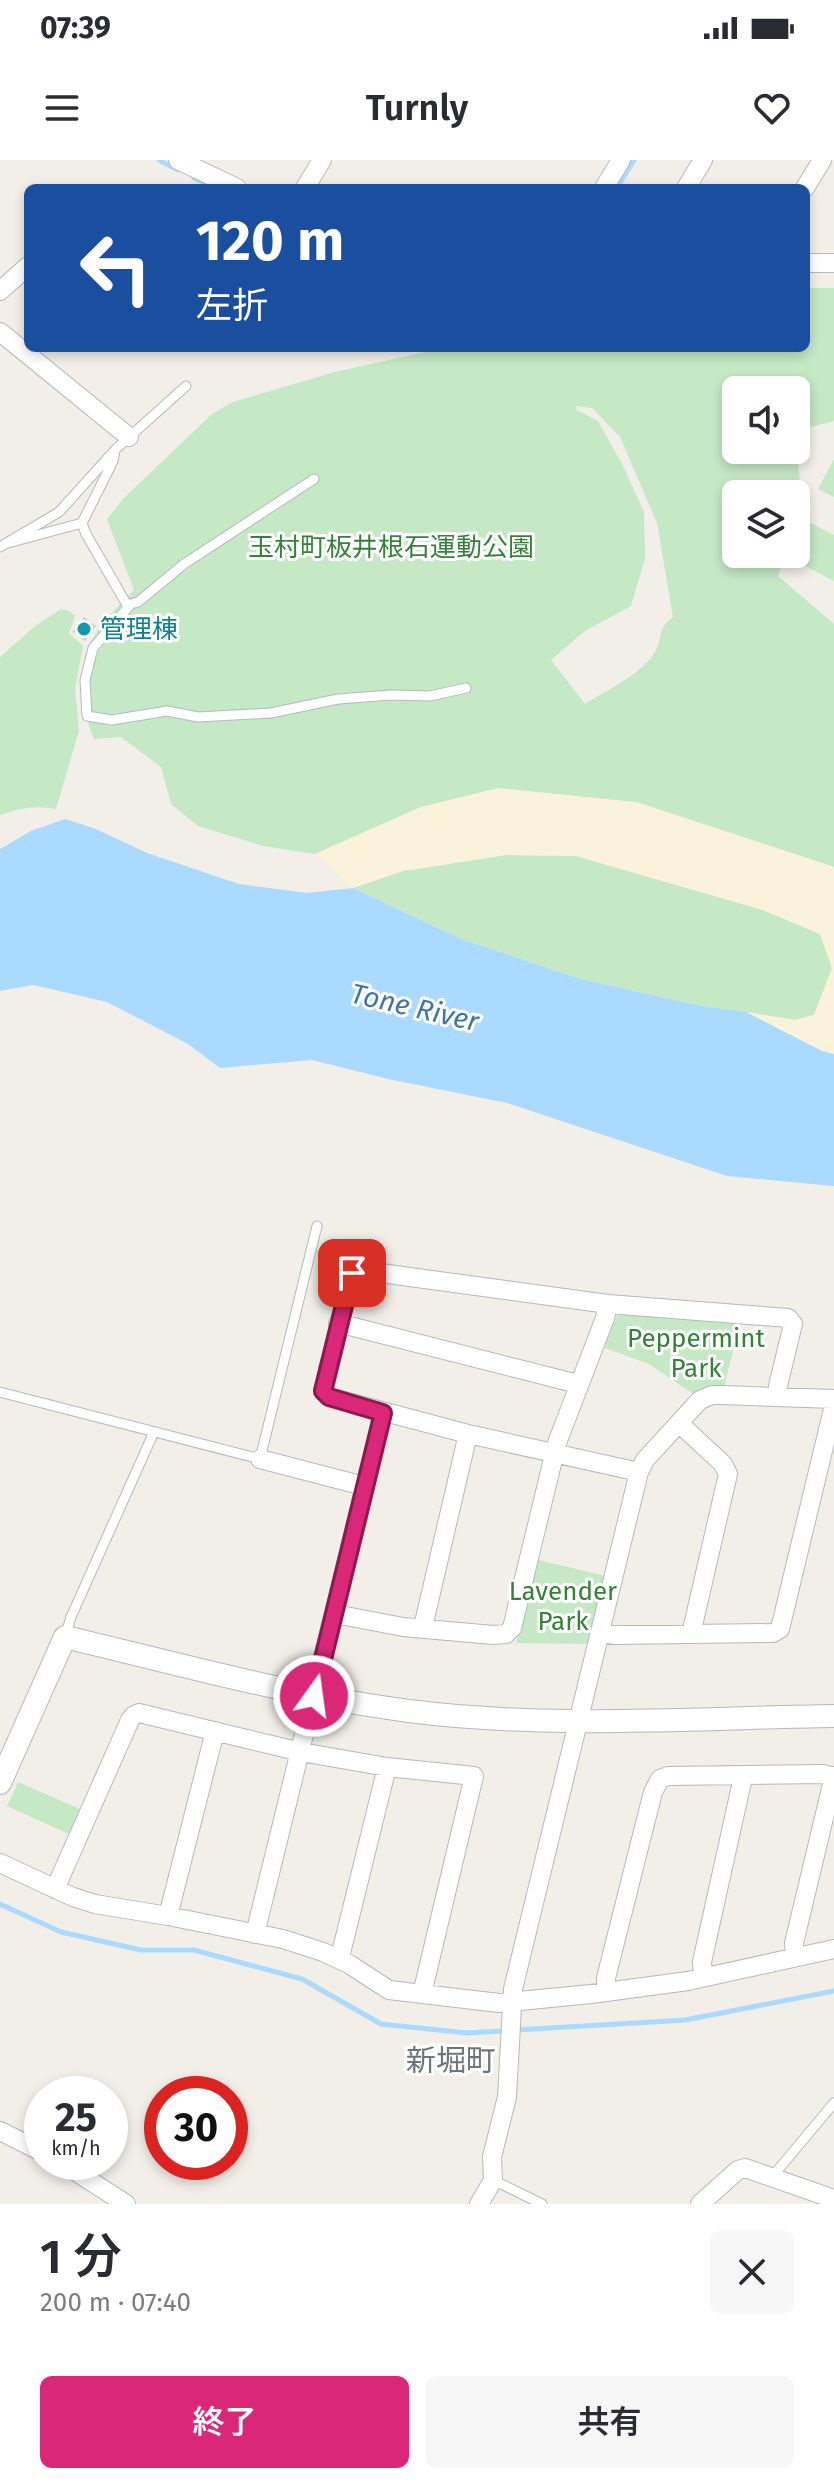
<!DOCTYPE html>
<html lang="ja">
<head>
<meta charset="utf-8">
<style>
	body { margin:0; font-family:"Fira Sans","Noto Sans JP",sans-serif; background:#f7f7f7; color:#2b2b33; height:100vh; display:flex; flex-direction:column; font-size:30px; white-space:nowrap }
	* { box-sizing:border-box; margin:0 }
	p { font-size:26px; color:#7c7c81 }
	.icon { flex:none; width:44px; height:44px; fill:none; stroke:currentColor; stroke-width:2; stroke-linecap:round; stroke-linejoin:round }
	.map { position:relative; height:2044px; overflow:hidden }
	.details { display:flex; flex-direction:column; background:#fff; flex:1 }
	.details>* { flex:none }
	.banner { position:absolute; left:24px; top:24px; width:786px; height:168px; border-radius:12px; box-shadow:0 4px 12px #0003; background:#1a4fa0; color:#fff; overflow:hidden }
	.controls { position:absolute; left:722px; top:216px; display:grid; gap:16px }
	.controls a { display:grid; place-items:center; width:88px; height:88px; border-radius:12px; background:#fff; box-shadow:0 4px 12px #0003; font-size:40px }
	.speed { position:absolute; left:24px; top:1916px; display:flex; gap:16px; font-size:40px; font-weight:700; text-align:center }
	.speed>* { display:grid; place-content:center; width:104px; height:104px; border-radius:50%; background:#fff; box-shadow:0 4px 12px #0003; line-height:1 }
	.speed small { font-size:20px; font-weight:400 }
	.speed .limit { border:12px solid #d22; background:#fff; color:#111 }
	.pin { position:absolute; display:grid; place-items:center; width:68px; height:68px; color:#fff; margin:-34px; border-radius:16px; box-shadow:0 4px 12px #0006 }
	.me { position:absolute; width:88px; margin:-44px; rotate:14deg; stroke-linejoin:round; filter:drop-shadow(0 0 6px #0008) }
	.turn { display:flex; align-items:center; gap:28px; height:168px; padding:0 40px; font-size:36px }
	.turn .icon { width:104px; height:104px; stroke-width:2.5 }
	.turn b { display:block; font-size:56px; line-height:68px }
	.round { display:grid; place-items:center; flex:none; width:84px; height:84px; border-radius:12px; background:#f7f7f7 }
	.head { display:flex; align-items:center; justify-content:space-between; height:136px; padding:0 40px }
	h1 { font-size:48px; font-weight:600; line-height:60px }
	.cta { display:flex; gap:16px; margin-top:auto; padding:16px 40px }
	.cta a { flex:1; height:92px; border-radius:12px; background:#db2777; color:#fff; font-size:32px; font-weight:600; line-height:92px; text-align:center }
	.cta a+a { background:#f7f7f7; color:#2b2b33 }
	.status { display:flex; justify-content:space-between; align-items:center; height:56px; padding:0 40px; background:#fff; direction:ltr }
	.status svg { height:22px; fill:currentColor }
	header { display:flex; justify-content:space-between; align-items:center; height:104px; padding:0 40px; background:#fff; font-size:36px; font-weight:600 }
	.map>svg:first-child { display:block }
	.green { fill:#c5e8c5; fill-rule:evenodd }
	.sand { fill:#fbf3d9 }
	.water { fill:#aadaff }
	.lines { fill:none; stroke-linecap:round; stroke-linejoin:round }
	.stream { stroke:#aadaff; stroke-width:5 }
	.building { fill:#cccac5 }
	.service-casing { stroke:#b5b8bc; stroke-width:11 }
	.minor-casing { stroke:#b5b8bc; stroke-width:20 }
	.tertiary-casing { stroke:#b5b8bc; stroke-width:24 }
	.service { stroke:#fff; stroke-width:9 }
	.minor { stroke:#fff; stroke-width:18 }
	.tertiary { stroke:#fff; stroke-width:22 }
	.route-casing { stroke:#8e194d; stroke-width:20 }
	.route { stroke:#db2777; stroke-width:14 }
	.culture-dot { fill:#0f9aa8; stroke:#fff; stroke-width:3 }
	.labels { text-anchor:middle; stroke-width:6; stroke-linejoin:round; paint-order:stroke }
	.park-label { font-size:26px; fill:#348238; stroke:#fff }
	.culture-label { font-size:26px; fill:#0d838f; stroke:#fff; text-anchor:start }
	.water-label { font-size:28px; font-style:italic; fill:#4174aa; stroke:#fff }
	.quarter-label { font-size:30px; fill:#70757a; stroke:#fff }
</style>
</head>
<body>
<div class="status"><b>07:39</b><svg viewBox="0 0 49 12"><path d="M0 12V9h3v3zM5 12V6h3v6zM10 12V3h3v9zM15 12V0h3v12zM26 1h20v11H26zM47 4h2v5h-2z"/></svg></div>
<header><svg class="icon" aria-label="menu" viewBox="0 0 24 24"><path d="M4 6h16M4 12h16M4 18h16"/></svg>Turnly<svg class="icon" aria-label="heart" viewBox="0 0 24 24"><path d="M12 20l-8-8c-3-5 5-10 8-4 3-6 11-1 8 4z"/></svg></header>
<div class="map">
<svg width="834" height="2044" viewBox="0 0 834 2044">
	<rect width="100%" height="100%" fill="#f1efe8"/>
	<path class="green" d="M 806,128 L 834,128 L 834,261 L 796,271 L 796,230 L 736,230 L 736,290 L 796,290 L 796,286 L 803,346 L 796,364 L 796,334 L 736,334 L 736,394 L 785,394 L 778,416 L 834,464 L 834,707 L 636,642 L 421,647 L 315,694 L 263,686 L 198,666 L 171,644 L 161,607 L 121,577 L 94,579 C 82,551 76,515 89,485 C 99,465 118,446 134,430 L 107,359 L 123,339 L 212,254 L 233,242 L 335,212 L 443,188 L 806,188 ZM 576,246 L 592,248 L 620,277 L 657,363 L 673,457 C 658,468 663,475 656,490 C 643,514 607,530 585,544 L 551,500 L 585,471 L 631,446 L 645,398 L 644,352 L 622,304 L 598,261 L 577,250 Z
		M 834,299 L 834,337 L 818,329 Z
		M 807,361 L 834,375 L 834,421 L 788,397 L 790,394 L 796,394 L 796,382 Z
		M 61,449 L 69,451 L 75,456 L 69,473 L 83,486 L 75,529 L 79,571 L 56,649 C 35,645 20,648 0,655 L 0,497 L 35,466 Z
		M 506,695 L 576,696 L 763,750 L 820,774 L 832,808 L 814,855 L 795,860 L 701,846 L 581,819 L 461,779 L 353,728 L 403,711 Z
		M 619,1154 L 740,1163 L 724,1227 L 708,1227 L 695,1235 L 649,1204 L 602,1187 L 612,1160 Z
		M 538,1400 L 606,1416 L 590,1484 L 516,1483 Z
		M 18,1622 L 82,1650 L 71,1675 L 7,1646 Z"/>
	<path class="sand" d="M 498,628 L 636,642 L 834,707 L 834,894 L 822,891 L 746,852 L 795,860 L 814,855 L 832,808 L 820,774 L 763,750 L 576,696 L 506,695 L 403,711 L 353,728 L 315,694 L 421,647 Z"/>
	<path class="water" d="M 65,659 L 96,669 L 147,693 L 239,724 L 307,733 L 353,728 L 461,779 L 581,819 L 701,846 L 746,852 L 822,891 L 834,894 L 834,1026 L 727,1016 L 507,943 L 388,919 L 312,900 L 220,908 L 188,884 L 107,842 L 33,825 L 0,831 L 0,689 L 31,671 Z"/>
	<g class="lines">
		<path class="stream" d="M 159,0 L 178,10
			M 194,18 L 215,28
			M 617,28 L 634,0
			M 0,1744 L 61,1772 L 141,1790 L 194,1790 L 302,1819 L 381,1864 L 467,1873 L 685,1860 L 834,1831"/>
	</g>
	<path class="building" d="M 84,457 L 96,466 L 85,481 L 73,472 Z"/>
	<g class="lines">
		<g class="service-casing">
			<path id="service" d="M 82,363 L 113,301 L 115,290
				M 8,383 L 82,363 L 86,374 L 127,445 L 138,442 L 184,404 L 314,319
				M 0,387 L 59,352 L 116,289 L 186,226
				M 130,445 L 93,488 L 85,520 L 87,556 L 112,560 L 167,551 L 198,557 L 271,553 L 338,539 L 391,535 L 430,536 L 466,528
				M 0,1232 L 260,1299 L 317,1066
				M 65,1477 L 71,1457 L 154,1272
				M 772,2017 L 834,1943
				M 493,2020 L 542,2044"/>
		</g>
		<g class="minor-casing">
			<path id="minor" d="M 178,0 L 237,28
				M 305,28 L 322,0
				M 604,28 L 621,0
				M 686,28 L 703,0
				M 805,28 L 822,0
				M 806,103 L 834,103
				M 0,131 L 28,106
				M 0,172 L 129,277
				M 338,1163 L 578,1224
				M 680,1264 L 723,1304 L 728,1314 L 691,1474
				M 260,1299 L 364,1326
				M 639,1312 L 468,1274 L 329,1237 L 323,1231 L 352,1113 L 366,1111 L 608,1144 L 788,1158 L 793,1164 L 778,1226 L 778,1237
				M 335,1454 L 403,1467 L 493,1475 L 506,1474 L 512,1468 L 557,1283 L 605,1158 L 608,1144
				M 423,1467 L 468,1274
				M 600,1473 L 616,1475 L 773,1473 L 780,1469 L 834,1245
				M 0,1703 L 73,1737 L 95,1744 L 168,1756 L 283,1779 L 323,1792 L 349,1804 L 389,1830 L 499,1843 L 591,1834 L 688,1821 L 834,1789
				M 55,1729 L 130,1560 L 134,1555 L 139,1553 L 301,1592 L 387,1607 L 474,1616 L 422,1834
				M 168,1756 L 215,1571
				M 255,1774 L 383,1253
				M 795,1796 L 794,1783 L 834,1616
				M 338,1798 L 342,1789 L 387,1607
				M 703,1817 L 702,1802 L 743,1617
				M 606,1832 L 606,1818 L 653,1632 L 660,1619 L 668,1616 L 823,1614 L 834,1617
				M 0,1971 L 42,1992
				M 61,2002 L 126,2044
				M 479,2044 L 493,2020 L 492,1997 L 507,1937 L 513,1829 L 639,1312 L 645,1300 L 700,1240 L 712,1235 L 722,1235 L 834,1239
				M 700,2044 L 738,2010 L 745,2008 L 834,2039"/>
		</g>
		<g class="tertiary-casing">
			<path id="tertiary" d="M 0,1623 L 65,1477 C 179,1504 293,1536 409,1551 C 550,1569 693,1558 834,1556"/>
		</g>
		<use href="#service" class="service"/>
		<use href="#minor" class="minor"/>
		<use href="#tertiary" class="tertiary"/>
	</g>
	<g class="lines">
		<g class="route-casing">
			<path id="route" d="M 314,1536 L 383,1253 L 329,1237 L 323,1231 L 352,1113"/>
		</g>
		<use href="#route" class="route"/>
	</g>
	<circle class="culture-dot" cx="84" cy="469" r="8"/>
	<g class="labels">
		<g class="park-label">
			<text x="391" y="396">玉村町板井根石運動公園</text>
			<text x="696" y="1187">Peppermint<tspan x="696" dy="30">Park</tspan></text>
			<text x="563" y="1440">Lavender<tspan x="563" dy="30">Park</tspan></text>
		</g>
		<g class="culture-label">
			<text x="100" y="478">管理棟</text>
		</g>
		<g class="water-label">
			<text transform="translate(415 847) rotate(13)" y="10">Tone River</text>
		</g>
		<g class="quarter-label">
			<text x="451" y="1911">新堀町</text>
		</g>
	</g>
</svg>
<div class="controls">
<a><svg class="icon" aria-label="sound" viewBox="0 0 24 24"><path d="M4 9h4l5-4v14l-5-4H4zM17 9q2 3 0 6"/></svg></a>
<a><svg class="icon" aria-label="layers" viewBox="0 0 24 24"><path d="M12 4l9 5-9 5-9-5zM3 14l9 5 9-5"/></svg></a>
</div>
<div class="speed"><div>25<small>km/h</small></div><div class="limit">30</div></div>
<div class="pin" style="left:352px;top:1113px;background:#d93025"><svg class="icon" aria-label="arrive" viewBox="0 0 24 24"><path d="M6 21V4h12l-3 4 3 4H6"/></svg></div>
<svg class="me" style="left:314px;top:1536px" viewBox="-20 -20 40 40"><circle r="17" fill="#db2777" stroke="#fff" stroke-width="3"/><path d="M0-11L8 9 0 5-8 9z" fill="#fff"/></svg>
<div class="banner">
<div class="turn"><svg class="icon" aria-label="left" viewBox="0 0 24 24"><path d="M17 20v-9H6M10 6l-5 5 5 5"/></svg><div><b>120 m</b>左折</div></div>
</div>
</div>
<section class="details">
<div class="head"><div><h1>1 分</h1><p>200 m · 07:40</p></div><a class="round"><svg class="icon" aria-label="close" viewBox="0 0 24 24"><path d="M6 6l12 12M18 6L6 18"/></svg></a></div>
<div class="cta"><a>終了</a><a>共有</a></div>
</section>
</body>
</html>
